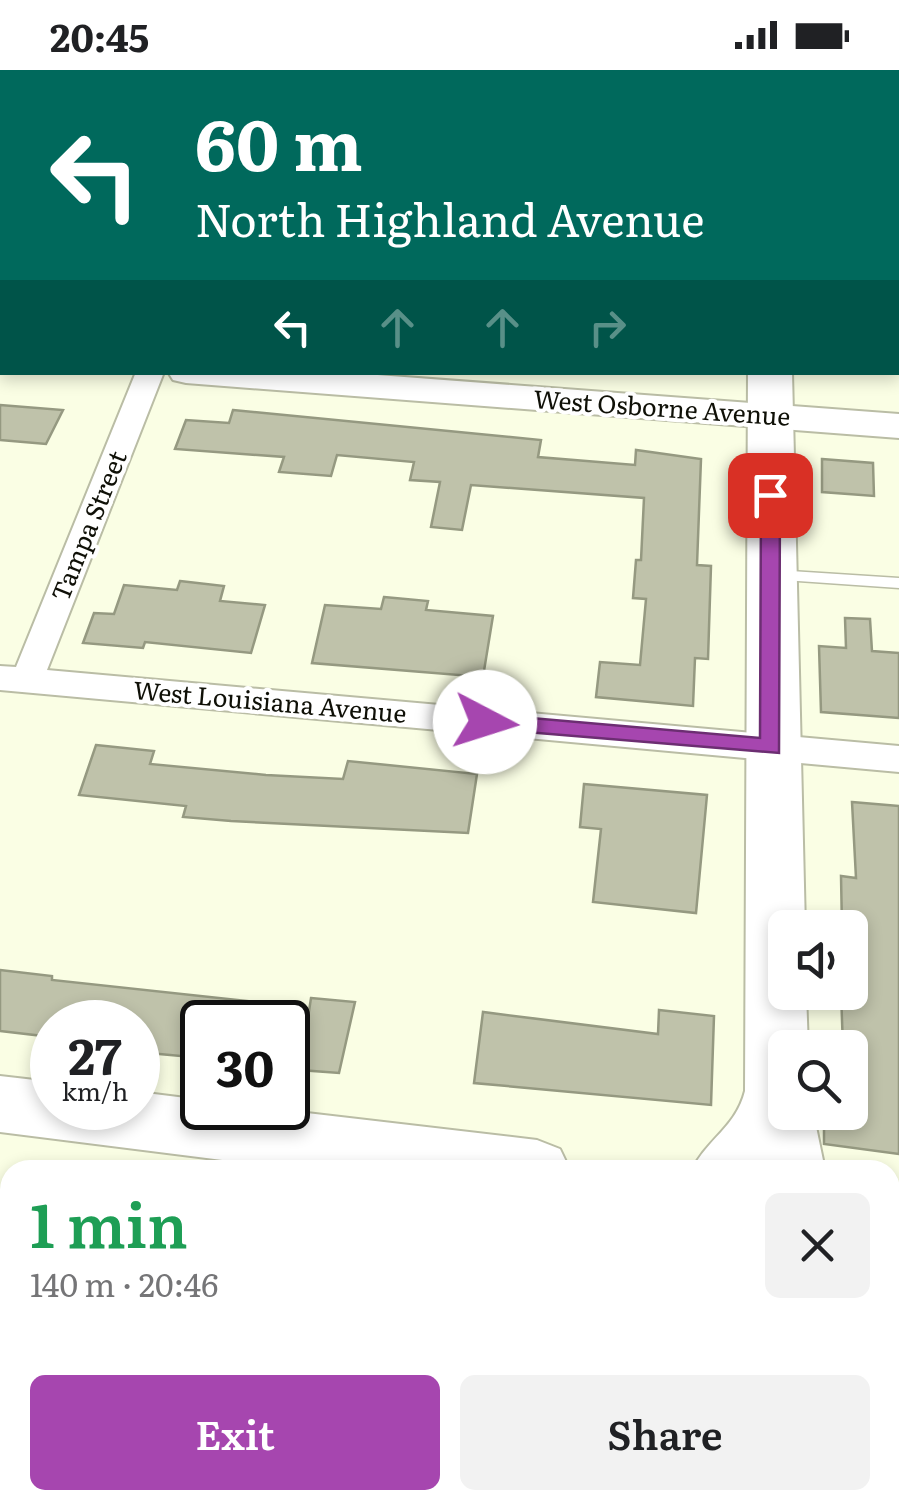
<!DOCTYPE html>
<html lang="en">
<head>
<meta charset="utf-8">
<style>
	body { margin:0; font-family:Literata,serif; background:#f2f2f2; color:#202124; height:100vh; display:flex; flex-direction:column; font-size:38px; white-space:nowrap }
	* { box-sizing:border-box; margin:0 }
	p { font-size:32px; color:#757577 }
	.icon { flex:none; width:55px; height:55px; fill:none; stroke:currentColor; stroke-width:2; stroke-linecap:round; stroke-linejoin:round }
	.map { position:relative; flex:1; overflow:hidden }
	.panel { position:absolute; left:0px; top:1090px; width:900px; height:350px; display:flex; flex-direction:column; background:#fff; border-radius:30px 30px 0 0; box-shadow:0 5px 15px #0003 }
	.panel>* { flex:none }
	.top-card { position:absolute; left:0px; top:0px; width:900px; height:305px; box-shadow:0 5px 15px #0003; background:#00695c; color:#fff; overflow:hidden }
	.buttons { position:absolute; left:768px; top:840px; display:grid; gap:20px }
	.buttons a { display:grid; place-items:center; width:100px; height:100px; border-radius:15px; background:#fff; box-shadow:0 5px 15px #0003; font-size:50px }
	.speed { position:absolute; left:30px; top:930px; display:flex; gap:20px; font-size:50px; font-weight:700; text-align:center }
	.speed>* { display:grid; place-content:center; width:130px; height:130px; border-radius:50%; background:#fff; box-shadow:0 5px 15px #0003; line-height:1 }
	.speed small { font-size:25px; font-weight:400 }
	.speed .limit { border:5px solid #111; border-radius:15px; background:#fff; color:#111 }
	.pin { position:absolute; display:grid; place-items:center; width:85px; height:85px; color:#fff; margin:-42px; border-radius:20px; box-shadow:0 5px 15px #0006 }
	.me { position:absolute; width:110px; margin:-55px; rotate:95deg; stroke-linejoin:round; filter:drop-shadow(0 0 8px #0008) }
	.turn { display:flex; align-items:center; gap:35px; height:210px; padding:0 30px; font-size:45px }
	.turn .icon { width:130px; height:130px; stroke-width:2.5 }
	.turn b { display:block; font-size:70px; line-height:85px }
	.lanes { display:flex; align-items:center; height:95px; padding:0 30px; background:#0003; justify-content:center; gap:50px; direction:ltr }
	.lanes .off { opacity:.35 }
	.round { display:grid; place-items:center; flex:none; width:105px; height:105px; border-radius:15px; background:#f2f2f2 }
	.overview { display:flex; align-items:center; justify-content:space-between; height:170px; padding:0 30px }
	h1 { font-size:60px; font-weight:600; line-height:75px; color:#1e9e55 }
	.action { display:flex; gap:20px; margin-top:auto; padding:20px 30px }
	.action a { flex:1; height:115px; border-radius:15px; background:#a646af; color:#fff; font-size:40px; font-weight:600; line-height:115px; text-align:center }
	.action a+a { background:#f2f2f2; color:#202124 }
	.status { display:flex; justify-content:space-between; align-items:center; height:70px; padding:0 50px; background:#fff; direction:ltr }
	.status svg { height:28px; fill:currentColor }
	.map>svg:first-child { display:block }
	.building { fill:#bfc2aa; stroke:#959981; stroke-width:2.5 }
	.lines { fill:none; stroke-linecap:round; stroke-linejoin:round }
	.service-casing { stroke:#babda5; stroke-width:3 }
	.minor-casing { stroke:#babda5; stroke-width:4 }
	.tertiary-casing { stroke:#babda5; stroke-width:4 }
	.primary-casing { stroke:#babda5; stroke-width:4 }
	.service { fill:#fff; fill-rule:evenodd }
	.minor { fill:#fff; fill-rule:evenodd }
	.tertiary { fill:#fff; fill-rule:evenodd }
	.primary { fill:#fff; fill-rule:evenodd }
	.route { fill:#a646af; stroke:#6c2e72; stroke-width:2.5 }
	.labels { text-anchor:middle; stroke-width:8; stroke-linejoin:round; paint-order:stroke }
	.street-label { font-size:25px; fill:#0f1007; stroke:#fff }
</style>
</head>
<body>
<div class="status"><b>20:45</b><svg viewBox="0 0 49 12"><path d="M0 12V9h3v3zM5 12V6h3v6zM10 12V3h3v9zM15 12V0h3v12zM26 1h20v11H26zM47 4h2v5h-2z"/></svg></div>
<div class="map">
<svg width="899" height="1440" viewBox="0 0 899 1440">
	<rect width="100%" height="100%" fill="#fafee4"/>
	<path class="building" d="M 0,335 L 63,340 L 46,374 L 0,370 Z
		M 233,340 L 541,370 L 538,387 L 635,395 L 636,380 L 701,389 L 697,495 L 711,496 L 708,589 L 695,588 L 693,636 L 596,627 L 600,592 L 640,595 L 646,529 L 633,528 L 636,490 L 641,490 L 644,428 L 471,415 L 462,460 L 431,457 L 440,412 L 410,410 L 414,392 L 337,385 L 331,406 L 279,402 L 284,387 L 175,379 L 186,350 L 229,353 Z
		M 822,389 L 873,393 L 874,426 L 822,422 Z
		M 180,511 L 224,516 L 220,531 L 265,535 L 251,583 L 145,572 L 143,578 L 83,573 L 94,543 L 114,544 L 124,515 L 177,520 Z
		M 384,527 L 428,531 L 426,540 L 493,546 L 483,607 L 312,593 L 325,535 L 381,539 Z
		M 845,548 L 870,549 L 872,581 L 899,583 L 899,648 L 821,642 L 819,576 L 846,578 Z
		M 96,675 L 154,681 L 150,694 L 266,705 L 343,709 L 348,691 L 477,704 L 468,763 L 231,751 L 183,747 L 186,736 L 79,725 Z
		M 584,714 L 707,725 L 696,843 L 593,832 L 601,759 L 580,757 Z
		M 852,732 L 899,736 L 899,1084 L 824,1074 L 824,1042 L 850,1042 L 850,978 L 843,978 L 841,922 L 850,922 L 850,858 L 842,858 L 841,806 L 856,808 Z
		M 0,900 L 52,906 L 52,910 L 274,934 L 273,952 L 202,952 L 202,988 L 138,982 L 138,952 L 52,952 L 52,967 L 0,961 Z
		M 311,928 L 355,932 L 339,1003 L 300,1000 Z
		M 659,940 L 714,946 L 711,1035 L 474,1013 L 483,942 L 658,964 Z"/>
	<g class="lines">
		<g class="service-casing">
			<path id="service" d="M 2,83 L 2,95 L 0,96 L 0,84 Z
				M 775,500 L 899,508 L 899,518 L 769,509 L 767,505 L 769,501 Z"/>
		</g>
		<g class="minor-casing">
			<path id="minor" d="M 507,0 L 569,0 L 570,2 L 508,2 Z
				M 898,16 L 899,16 L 899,30 L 898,30 Z
				M 0,104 L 2,104 L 2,118 L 0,118 Z
				M 898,164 L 899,164 L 899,180 L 898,180 Z
				M 136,302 L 164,302 L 47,600 L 899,676 L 899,702 L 0,620 L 0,596 L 16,597 Z
				M 890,1119 L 899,1120 L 899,1160 L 890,1159 Z"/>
		</g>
		<g class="tertiary-casing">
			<path id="tertiary" d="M 0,278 L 2,278 L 2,300 L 0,300 Z
				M 168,302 L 338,302 L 899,344 L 899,368 L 186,313 L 173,310 Z"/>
		</g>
		<g class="primary-casing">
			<path id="primary" d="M 751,0 L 787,0 L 787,2 L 752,2 Z
				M 748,302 L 792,302 L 805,858 L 785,858 L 785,922 L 806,922 L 808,978 L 785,978 L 785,1042 L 813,1042 L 825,1100 L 692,1100 C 707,1069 736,1057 745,1021 Z
				M 0,1006 L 52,1012 L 52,1038 L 138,1038 L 138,1022 L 202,1030 L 202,1038 L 264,1038 L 537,1070 L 560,1079 L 570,1100 L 301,1100 L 0,1062 Z
				M 743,1430 L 817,1430 L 817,1440 L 743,1440 Z"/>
		</g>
		<use href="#service" class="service"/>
		<use href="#minor" class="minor"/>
		<use href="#tertiary" class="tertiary"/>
		<use href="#primary" class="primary"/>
	</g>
	<path class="route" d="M 770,419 L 780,425 L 779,683 L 477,658 L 477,646 L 485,644 L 760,668 L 761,425 Z"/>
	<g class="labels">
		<g class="street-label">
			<text transform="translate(662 338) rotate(4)" y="9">West Osborne Avenue</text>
			<text transform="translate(89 456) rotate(-68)" y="9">Tampa Street</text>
			<text transform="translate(270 632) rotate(5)" y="9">West Louisiana Avenue</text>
		</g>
	</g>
</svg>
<div class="buttons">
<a><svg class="icon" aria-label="sound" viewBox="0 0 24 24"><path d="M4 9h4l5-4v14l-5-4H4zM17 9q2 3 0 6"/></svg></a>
<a><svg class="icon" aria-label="search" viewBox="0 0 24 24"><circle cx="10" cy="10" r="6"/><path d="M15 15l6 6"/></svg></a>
</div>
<div class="speed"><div>27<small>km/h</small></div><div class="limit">30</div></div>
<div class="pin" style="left:770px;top:425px;background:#d93025"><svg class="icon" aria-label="arrive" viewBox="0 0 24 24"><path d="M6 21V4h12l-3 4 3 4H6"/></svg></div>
<svg class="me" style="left:485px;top:652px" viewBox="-20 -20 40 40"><circle r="19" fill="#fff"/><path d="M0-13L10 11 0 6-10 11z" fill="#a646af"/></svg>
<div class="top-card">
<div class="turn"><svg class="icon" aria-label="left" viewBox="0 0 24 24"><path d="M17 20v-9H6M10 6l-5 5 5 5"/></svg><div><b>60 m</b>North Highland Avenue</div></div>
<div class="lanes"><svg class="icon" aria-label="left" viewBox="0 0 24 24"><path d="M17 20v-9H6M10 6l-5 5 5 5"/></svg><svg class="icon off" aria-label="ahead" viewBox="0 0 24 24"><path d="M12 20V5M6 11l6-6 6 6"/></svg><svg class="icon off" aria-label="ahead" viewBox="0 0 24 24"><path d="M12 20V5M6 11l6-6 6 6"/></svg><svg class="icon off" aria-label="right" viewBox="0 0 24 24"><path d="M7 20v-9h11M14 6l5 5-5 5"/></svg></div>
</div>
<section class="panel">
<div class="overview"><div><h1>1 min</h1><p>140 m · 20:46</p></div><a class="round"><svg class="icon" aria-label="close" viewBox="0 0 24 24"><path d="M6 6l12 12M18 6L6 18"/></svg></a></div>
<div class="action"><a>Exit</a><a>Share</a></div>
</section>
</div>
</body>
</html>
